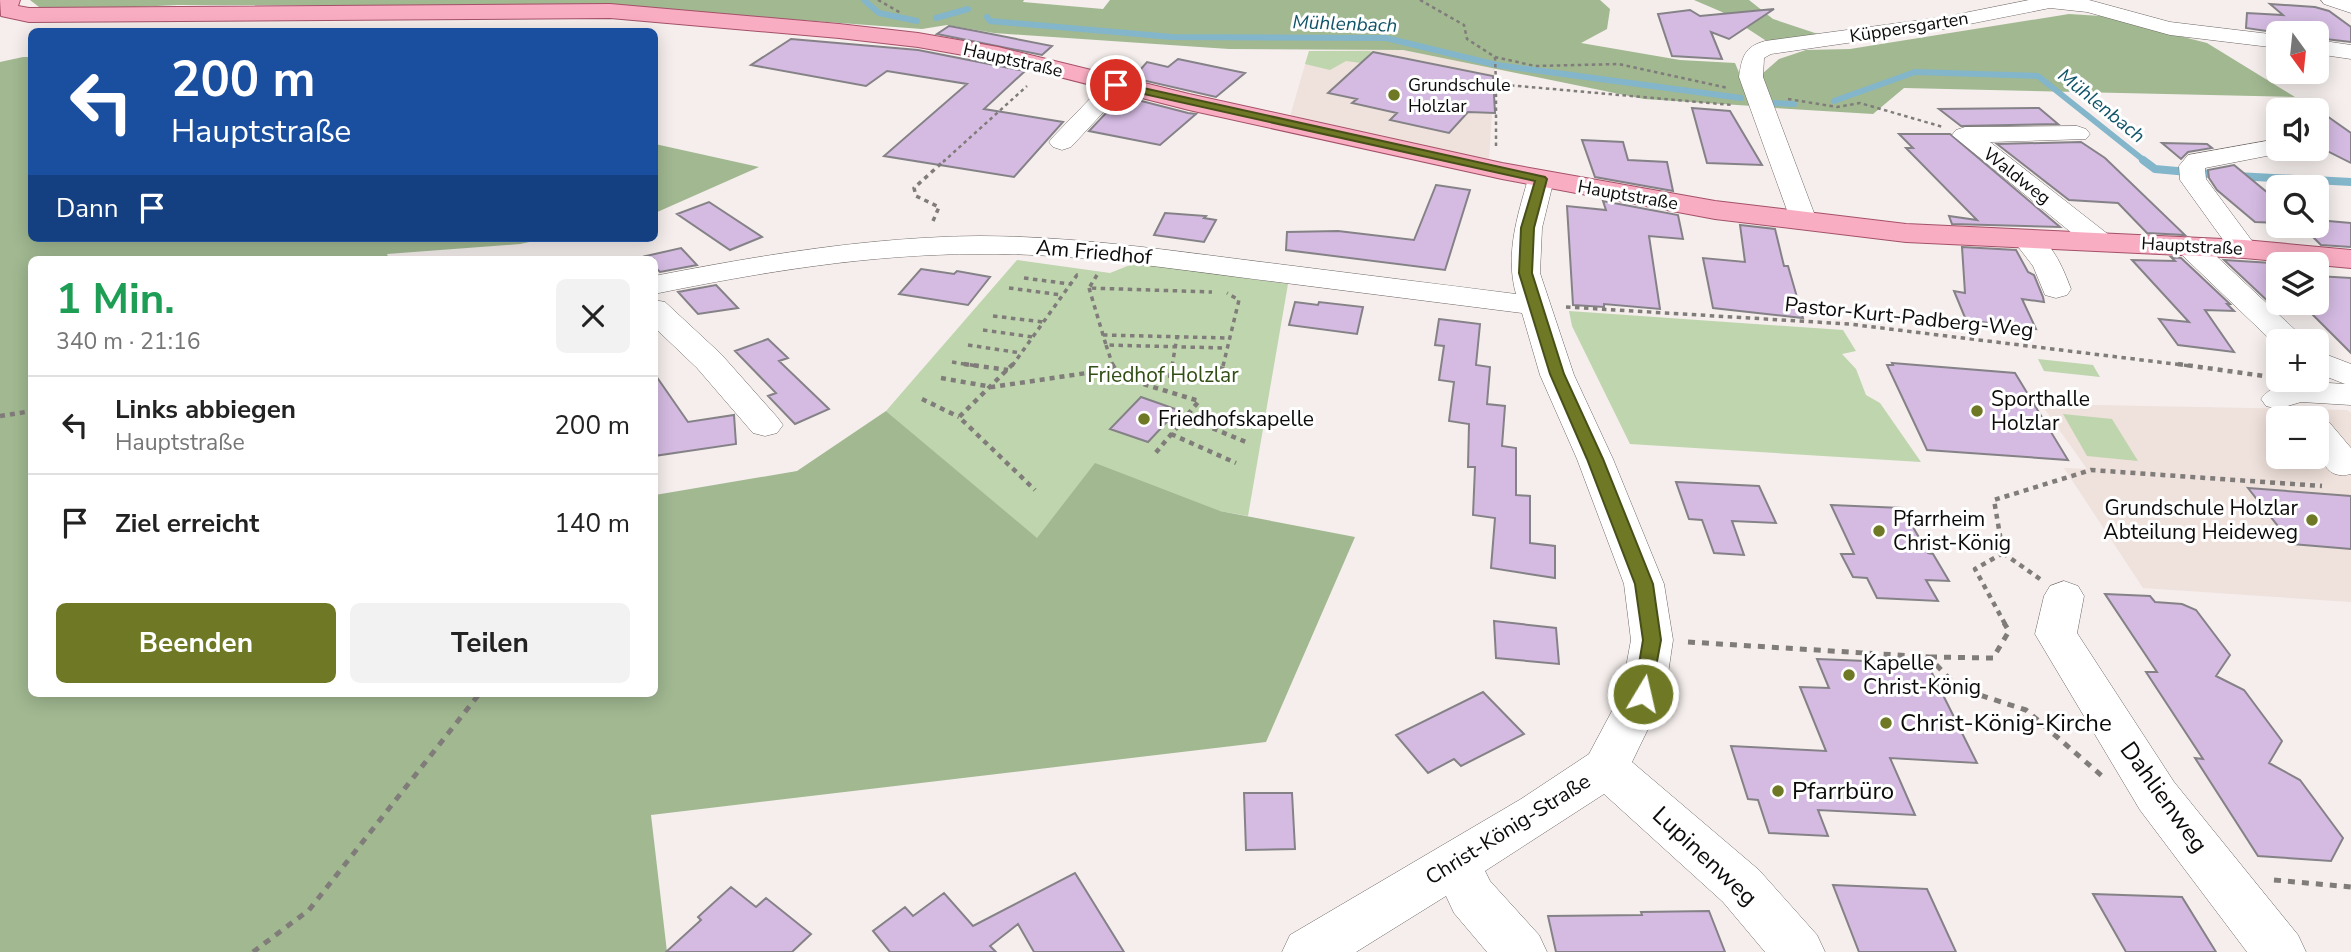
<!DOCTYPE html>
<html lang="de">
<head>
<meta charset="utf-8">
<style>
	body { margin:0; font-family:"Nunito Sans",sans-serif; background:#f2f2f2; color:#222; height:100vh; display:flex; flex-direction:column; font-size:26px; white-space:nowrap }
	* { box-sizing:border-box; margin:0 }
	p { font-size:23px; color:#767676 }
	.icon { flex:none; width:38px; height:38px; fill:none; stroke:currentColor; stroke-width:2; stroke-linecap:round; stroke-linejoin:round }
	.map { position:relative; flex:1; overflow:hidden }
	.side { position:absolute; left:28px; top:256px; width:630px; height:441px; display:flex; flex-direction:column; background:#fff; border-radius:10px; box-shadow:0 4px 18px #0003 }
	.side>* { flex:none }
	.guide { position:absolute; left:28px; top:28px; width:630px; height:214px; border-radius:10px; box-shadow:0 4px 18px #0003; background:#1a4fa0; color:#fff; overflow:hidden }
	.needle { width:46px; rotate:165deg }
	.buttons { position:absolute; left:2266px; top:21px; display:grid; gap:14px }
	.buttons a { display:grid; place-items:center; width:63px; height:63px; border-radius:10px; background:#fff; box-shadow:0 4px 18px #0003; font-size:35px }
	.pin { position:absolute; display:grid; place-items:center; width:60px; height:60px; color:#fff; margin:-30px; border:4px solid #fff; border-radius:50%; box-shadow:0 2px 7px #0007 }
	.me { position:absolute; width:77px; margin:-38px; rotate:9deg; stroke-linejoin:round; filter:drop-shadow(0 0 5px #0008) }
	.turn { display:flex; align-items:center; gap:24px; height:147px; padding:0 28px; font-size:32px }
	.turn .icon { width:91px; height:91px; stroke-width:2.5 }
	.turn b { display:block; font-size:49px; line-height:60px }
	.then { display:flex; align-items:center; height:66px; padding:0 28px; background:#0003; gap:14px; font-size:26px }
	.round { display:grid; place-items:center; flex:none; width:74px; height:74px; border-radius:10px; background:#f2f2f2 }
	.summary { display:flex; align-items:center; justify-content:space-between; height:119px; padding:0 28px }
	h1 { font-size:42px; font-weight:700; line-height:52px; color:#1e9e55 }
	.button { display:flex; gap:14px; margin-top:auto; padding:14px 28px }
	.button a { flex:1; height:80px; border-radius:10px; background:#6f7925; color:#fff; font-size:28px; font-weight:700; line-height:80px; text-align:center }
	.button a+a { background:#f2f2f2; color:#222 }
	ul { padding:0; list-style:none }
	li { display:flex; align-items:center; gap:21px; height:98px; padding:0 28px; border-top:2px solid #e0e0e0 }
	li div { flex:1 }
	li b { display:block; font-size:26px }
	li em { font-style:normal }
	.map>svg:first-child { display:block }
	.built { fill:#efe1db; fill-rule:evenodd }
	.green { fill:#bed5ad }
	.forest { fill:#a1b891 }
	.lines { fill:none; stroke-linecap:round; stroke-linejoin:round }
	.stream-far1 { stroke:#83b6ca; stroke-width:6 }
	.stream { stroke:#83b6ca; stroke-width:8 }
	.building { fill:#d5bbe2; stroke:#858287; stroke-width:2 }
	.minor-casing { stroke:#6d6765; stroke-width:1 }
	.major-casing { stroke:#a45168; stroke-width:2 }
	.path-far3 { stroke:#807c7a; stroke-width:2.5; stroke-dasharray:3.5 3.5; stroke-linecap:butt }
	.path-far2 { stroke:#807c7a; stroke-width:3.5; stroke-dasharray:4.5 4.5; stroke-linecap:butt }
	.path-far1 { stroke:#807c7a; stroke-width:4.5; stroke-dasharray:5 5; stroke-linecap:butt }
	.path { stroke:#807c7a; stroke-width:5; stroke-dasharray:7 7; stroke-linecap:butt }
	.minor { fill:#fff; fill-rule:evenodd }
	.major { fill:#f9adc2; fill-rule:evenodd }
	.route { fill:#6f7925; stroke:#484f18; stroke-width:2 }
	.poi-dot { fill:#6f7925; stroke:#fff; stroke-width:2.5 }
	.labels { text-anchor:middle; stroke-width:6; stroke-linejoin:round; paint-order:stroke }
	.far-street-label { font-size:18px; fill:#0d0b0a; stroke:#fff }
	.far-poi-label { font-size:18px; fill:#0d0b0a; stroke:#fff; text-anchor:start }
	.far-water-label { font-size:19px; font-style:italic; fill:#105469; stroke:#fff }
	.street-label { font-size:21px; fill:#0d0b0a; stroke:#fff }
	.park-label { font-size:21px; fill:#314e15; stroke:#fff }
	.poi-label { font-size:21px; fill:#0d0b0a; stroke:#fff; text-anchor:start }
	.near-poi-label { font-size:24px; fill:#0d0b0a; stroke:#fff; text-anchor:start }
	.near-street-label { font-size:24px; fill:#0d0b0a; stroke:#fff }
</style>
</head>
<body>
<div class="map">
<svg width="2351" height="952" viewBox="0 0 2351 952">
	<rect width="100%" height="100%" fill="#f5eeec"/>
	<path class="built" d="M 1403,50 L 1495,69 L 1489,159 L 1289,120 L 1309,51 Z
		M 2041,404 L 2347,410 L 2351,413 L 2351,602 L 2143,588 L 2064,468 L 2087,469 ZM 2278,418 L 2317,418 L 2317,457 L 2278,457 Z"/>
	<path class="green" d="M 1309,51 L 1369,51 L 1373,52 L 1361,63 L 1346,61 L 1330,70 L 1305,64 Z
		M 1017,260 L 1110,273 L 1135,263 L 1288,284 L 1248,516 L 1220,511 L 1037,539 L 886,411 Z
		M 1569,311 L 1843,330 L 1856,351 L 1842,354 L 1856,369 L 1866,395 L 1880,403 L 1921,462 L 1630,444 L 1572,326 Z
		M 2038,359 L 2093,365 L 2100,377 L 2044,371 Z
		M 2063,414 L 2112,419 L 2138,461 L 2087,456 Z"/>
	<path class="forest" d="M 30,0 L 1024,0 L 1023,2 L 1103,9 L 1110,0 L 1600,0 L 1610,9 L 1607,29 L 1581,43 L 1680,60 L 1735,63 L 1753,106 L 1644,99 L 1403,50 L 1229,49 L 994,33 L 947,25 L 922,29 L 612,6 L 178,5 L 70,10 L 39,7 Z
		M 1694,0 L 1749,0 L 1773,19 L 1824,36 L 1768,42 L 1722,12 Z
		M 2069,14 L 2101,16 L 2207,43 L 2295,97 L 1904,88 L 1873,114 L 1774,108 L 1762,74 L 1779,59 L 1806,50 L 1850,49 Z
		M 23,57 L 31,57 L 32,238 L 548,238 L 520,244 L 387,254 L 389,259 L 32,259 L 32,693 L 654,693 L 655,495 L 797,471 L 886,411 L 1037,538 L 1095,463 L 1220,511 L 1355,537 L 1266,742 L 651,815 L 667,952 L 0,952 L 0,62 Z
		M 655,144 L 759,167 L 655,213 Z"/>
	<g class="lines">
		<path class="stream-far1" d="M 864,0 L 879,13 L 917,21
			M 987,17 L 990,21 L 1172,37 L 1386,38 L 1497,65 L 1741,98
			M 936,18 L 968,9
			M 1834,101 L 1915,72 L 2038,76 L 2146,162
			M 1774,103 L 1794,104"/>
		<path class="stream" d="M 2143,160 L 2155,169 L 2221,175
			M 2236,176 L 2351,182"/>
	</g>
	<path class="building" d="M 2270,4 L 2315,7 L 2329,11 L 2351,27 L 2351,42 L 2317,38 L 2317,33 L 2280,33 L 2246,28 L 2247,13 L 2283,15 Z
		M 1774,9 L 1729,39 L 1711,32 L 1722,59 L 1672,56 L 1658,14 L 1690,10 L 1700,16 Z
		M 949,26 L 976,31 L 1052,46 L 1042,55 L 937,34 Z
		M 791,39 L 918,50 L 1025,71 L 984,109 L 1063,122 L 1014,177 L 884,156 L 967,84 L 887,71 L 866,86 L 751,65 Z
		M 1373,52 L 1493,76 L 1495,113 L 1468,112 L 1449,133 L 1390,120 L 1397,113 L 1352,103 L 1357,99 L 1328,93 Z
		M 1178,59 L 1245,73 L 1216,97 L 1133,78 L 1147,62 L 1168,67 Z
		M 1122,96 L 1188,113 L 1196,114 L 1160,145 L 1089,131 Z
		M 1692,108 L 1730,111 L 1762,165 L 1707,163 Z
		M 2039,108 L 2058,124 L 1961,126 L 1939,109 Z
		M 2317,109 L 2351,133 L 2351,163 L 2317,146 Z
		M 1899,134 L 1950,134 L 2060,227 L 1952,224 L 1949,216 L 1977,220 L 1906,148 L 1913,148 Z
		M 1582,140 L 1623,142 L 1628,160 L 1667,162 L 1673,191 L 1595,177 Z
		M 2081,142 L 2105,158 L 2185,235 L 2147,233 L 2118,203 L 2069,200 L 1997,144 Z
		M 2162,143 L 2207,144 L 2212,148 L 2188,152 L 2181,159 Z
		M 2234,165 L 2268,193 L 2278,195 L 2278,223 L 2255,222 L 2217,190 L 2209,178 L 2208,170 Z
		M 1436,185 L 1470,190 L 1445,270 L 1286,250 L 1287,232 L 1338,231 L 1414,240 Z
		M 1603,201 L 1678,215 L 1683,239 L 1649,236 L 1660,309 L 1604,304 L 1604,307 L 1573,305 L 1567,206 L 1606,210 Z
		M 709,202 L 762,237 L 730,250 L 677,214 Z
		M 1165,213 L 1206,216 L 1204,218 L 1216,220 L 1204,242 L 1154,235 Z
		M 2317,220 L 2351,223 L 2351,247 L 2321,245 L 2302,226 L 2317,226 Z
		M 1740,225 L 1775,229 L 1784,266 L 1788,266 L 1803,318 L 1713,308 L 1703,258 L 1745,262 Z
		M 1962,247 L 2016,250 L 2028,272 L 2034,275 L 2043,297 L 2044,302 L 2022,299 L 2036,329 L 1966,320 L 1954,291 L 1965,293 Z
		M 681,248 L 697,265 L 660,272 L 654,266 L 654,259 L 646,256 Z
		M 2171,257 L 2181,258 L 2230,304 L 2227,304 L 2234,311 L 2205,310 L 2234,352 L 2178,345 L 2159,319 L 2189,322 L 2132,260 L 2175,261 Z
		M 2224,260 L 2272,263 L 2278,270 L 2278,303 L 2317,303 L 2317,276 L 2351,278 L 2351,353 L 2307,309 L 2274,307 Z
		M 921,269 L 954,274 L 957,271 L 990,277 L 968,305 L 899,294 Z
		M 716,285 L 738,308 L 698,314 L 678,292 Z
		M 1295,302 L 1318,305 L 1319,302 L 1363,307 L 1357,334 L 1289,325 Z
		M 1439,319 L 1480,324 L 1476,365 L 1490,367 L 1487,404 L 1505,406 L 1502,446 L 1516,448 L 1516,495 L 1530,496 L 1530,543 L 1555,546 L 1555,578 L 1491,568 L 1495,518 L 1473,515 L 1475,467 L 1468,467 L 1469,424 L 1449,421 L 1454,382 L 1439,380 L 1444,346 L 1435,345 Z
		M 768,339 L 788,358 L 779,361 L 829,409 L 795,424 L 768,396 L 776,393 L 735,351 Z
		M 1892,363 L 2015,373 L 2068,460 L 1927,450 L 1887,365 L 1893,365 Z
		M 654,373 L 688,422 L 734,415 L 736,444 L 654,456 Z
		M 1141,397 L 1178,410 L 1148,442 L 1110,429 Z
		M 1676,482 L 1759,486 L 1776,523 L 1732,521 L 1744,555 L 1714,553 L 1702,520 L 1689,519 Z
		M 2248,488 L 2351,496 L 2351,549 L 2292,544 Z
		M 1831,505 L 1902,508 L 1928,553 L 1933,554 L 1949,581 L 1926,580 L 1938,601 L 1877,598 L 1867,578 L 1853,577 L 1841,554 L 1854,554 Z
		M 2105,594 L 2150,596 L 2155,602 L 2182,604 L 2196,610 L 2230,655 L 2216,676 L 2244,690 L 2282,741 L 2269,763 L 2300,780 L 2343,838 L 2331,861 L 2258,856 L 2195,758 L 2203,759 L 2146,672 L 2157,672 Z
		M 1494,621 L 1556,628 L 1559,664 L 1496,658 Z
		M 1817,659 L 1866,661 L 1868,664 L 1931,671 L 1977,763 L 1890,758 L 1915,815 L 1818,810 L 1828,836 L 1769,833 L 1758,800 L 1748,799 L 1731,746 L 1826,751 L 1800,687 L 1829,688 Z
		M 1483,692 L 1524,734 L 1461,766 L 1454,759 L 1428,773 L 1396,735 Z
		M 1244,793 L 1292,793 L 1295,849 L 1246,850 Z
		M 1075,873 L 1124,952 L 1034,952 L 1018,924 L 990,946 L 996,952 L 890,952 L 873,931 L 905,907 L 913,916 L 944,893 L 973,926 Z
		M 1833,885 L 1927,889 L 1956,952 L 1859,952 Z
		M 731,887 L 756,907 L 766,898 L 811,934 L 792,952 L 666,952 L 701,920 L 698,917 Z
		M 2093,894 L 2182,897 L 2216,952 L 2126,952 Z
		M 1709,911 L 1725,952 L 1556,952 L 1548,916 L 1642,915 L 1641,912 Z"/>
	<g class="lines">
		<g class="minor-casing">
			<path id="minor" d="M 2029,0 L 2089,0 L 2170,22 L 2278,35 L 2278,48 L 2170,35 L 2087,12 L 2050,8 L 1944,29 L 1771,54 L 1764,58 L 1763,77 L 1817,221 L 1813,227 L 1803,229 L 1793,227 L 1739,77 C 1742,57 1744,47 1765,41 L 1944,17 Z
				M 2321,0 L 2351,0 L 2351,13 L 2324,4 Z
				M 2317,40 L 2351,45 L 2351,59 L 2317,54 Z
				M 1116,78 L 1124,80 L 1128,85 L 1124,90 L 1071,147 L 1062,150 L 1053,147 L 1049,142 L 1053,137 L 1108,80 Z
				M 2077,126 L 2086,129 L 2090,134 L 2086,139 L 1990,142 L 2109,235 L 2113,241 L 2109,247 L 2099,250 L 2089,247 L 1952,135 L 1956,130 L 1965,127 Z
				M 2278,139 L 2278,149 L 2290,149 L 2287,152 L 2205,168 L 2206,179 L 2258,249 L 2254,255 L 2244,258 L 2234,255 L 2180,180 L 2179,166 L 2188,155 Z
				M 1541,171 L 1550,173 L 1554,179 L 1542,228 L 1540,273 L 1574,375 L 1613,459 L 1664,584 L 1673,640 L 1665,694 L 1632,762 L 1759,870 L 1817,935 L 1825,952 L 1765,952 L 1723,902 L 1604,794 L 1485,871 L 1490,881 L 1539,935 L 1547,952 L 1487,952 L 1454,913 L 1446,896 L 1356,952 L 1282,952 L 1290,935 L 1521,799 L 1589,754 L 1621,694 L 1631,640 L 1624,584 L 1577,459 L 1540,375 L 1522,313 C 1427,301 1333,289 1238,277 C 1152,266 1066,253 980,254 C 870,254 762,272 654,294 L 654,276 C 762,255 870,237 980,236 C 1066,236 1152,248 1238,259 C 1331,271 1423,282 1516,294 C 1505,255 1517,217 1528,179 L 1532,173 Z
				M 2027,231 C 2051,237 2063,268 2071,289 L 2067,295 L 2056,298 L 2045,295 L 2033,266 L 2013,240 L 2017,234 Z
				M 2189,237 L 2199,240 L 2307,341 L 2278,341 L 2278,347 L 2179,252 L 2175,246 L 2179,240 Z
				M 654,300 L 665,302 L 721,354 L 777,417 L 783,425 L 777,433 L 765,436 L 753,433 L 697,368 L 654,327 Z
				M 2317,351 L 2351,364 L 2351,405 L 2301,402 L 2278,409 L 2266,406 L 2261,399 C 2278,375 2320,383 2345,384 L 2317,373 Z
				M 2317,419 L 2329,422 L 2351,448 L 2351,474 C 2317,483 2317,440 2317,419 Z
				M 2064,581 L 2078,586 L 2084,596 L 2077,633 L 2174,782 L 2298,935 L 2306,952 L 2247,952 L 2140,810 L 2035,634 L 2044,596 L 2050,586 Z"/>
		</g>
		<g class="major-casing">
			<path id="major" d="M 0,0 L 20,0 L 18,6 L 29,8 L 610,4 L 839,24 L 918,33 L 998,47 L 1189,94 L 1502,163 L 1715,201 L 1906,224 L 2244,240 L 2351,250 L 2351,268 L 2244,258 L 1906,242 L 1715,219 L 1502,179 L 1189,110 L 997,61 L 918,47 L 839,38 L 610,18 L 29,22 L 1,16 Z"/>
		</g>
		<path class="path-far3" d="M 878,0 L 901,13
			M 1420,0 L 1464,25 L 1467,39 L 1495,57 L 1535,66 L 1619,64 L 1728,88
			M 1495,57 L 1496,84
			M 1788,99 L 1837,107 L 1860,103 L 1943,127
			M 1496,146 L 1496,84 L 1732,105
			M 943,162 L 1027,86"/>
		<path class="path-far2" d="M 933,221 L 939,207 L 916,196 L 914,188 L 945,160
			M 1097,275 L 1089,288 L 1212,292
			M 1024,278 L 1070,284
			M 1009,288 L 1062,295
			M 1089,288 L 1106,345 L 1225,348
			M 1566,307 L 1849,324 L 2191,366
			M 993,316 L 1043,322
			M 983,330 L 1033,337
			M 1103,335 L 1228,338
			M 968,345 L 1021,353
			M 1106,345 L 1113,366
			M 952,362 L 977,366
			M 1012,366 L 1077,275 L 1081,276
			M 1172,366 L 1177,337
			M 1223,366 L 1239,300 L 1227,293"/>
		<path class="path-far1" d="M 964,364 L 1008,370
			M 1013,364 L 959,417 L 1035,490
			M 1112,364 L 1120,377 L 1199,401 L 1153,456
			M 2178,364 L 2264,376
			M 941,378 L 992,387 L 1114,369
			M 1170,378 L 1172,364
			M 1219,381 L 1223,364
			M 922,399 L 959,417
			M 0,416 L 32,411
			M 1185,417 L 1246,442
			M 1171,434 L 1236,463
			M 2003,553 L 1975,569 L 2005,624
			M 2040,579 L 2003,553 L 1994,500 L 2091,470 L 2322,486"/>
		<path class="path" d="M 1688,642 L 1929,657 L 1958,688 L 2026,710 L 2102,776
			M 1930,657 L 1993,658 L 2009,631 L 2004,623
			M 2274,880 L 2351,887
			M 253,952 L 309,910 L 480,693"/>
		<use href="#minor" class="minor"/>
		<use href="#major" class="major"/>
	</g>
	<path class="route" d="M 1116,82 L 1545,177 L 1547,179 L 1534,228 L 1532,273 L 1564,374 L 1603,459 L 1653,584 L 1661,640 L 1650,699 L 1643,701 L 1636,699 L 1634,694 L 1643,640 L 1635,584 L 1587,459 L 1550,374 L 1519,273 L 1521,228 L 1535,181 L 1112,87 L 1111,85 Z"/>
	<g class="poi-dot">
		<circle cx="1394" cy="95" r="7"/>
		<circle cx="1977" cy="411" r="7"/>
		<circle cx="1144" cy="419" r="7"/>
		<circle cx="2312" cy="520" r="7"/>
		<circle cx="1879" cy="531" r="7"/>
		<circle cx="1849" cy="675" r="7"/>
		<circle cx="1886" cy="723" r="7"/>
		<circle cx="1778" cy="791" r="7"/>
	</g>
	<g class="labels">
		<g class="far-street-label">
			<text transform="translate(1909 27) rotate(-9)" y="6">Küppersgarten</text>
			<text transform="translate(1013 60) rotate(13)" y="6">Hauptstraße</text>
			<text transform="translate(2017 176) rotate(38)" y="6">Waldweg</text>
			<text transform="translate(1628 195) rotate(10)" y="6">Hauptstraße</text>
			<text transform="translate(2192 246) rotate(3)" y="6">Hauptstraße</text>
		</g>
		<g class="far-poi-label">
			<text x="1408" y="91">Grundschule<tspan x="1408" dy="21">Holzlar</tspan></text>
		</g>
		<g class="far-water-label">
			<text transform="translate(1345 23) rotate(2)" y="7">Mühlenbach</text>
			<text transform="translate(2102 105) rotate(39)" y="7">Mühlenbach</text>
		</g>
		<g class="street-label">
			<text transform="translate(1094 252) rotate(5)" y="7">Am Friedhof</text>
			<text transform="translate(1909 317) rotate(6)" y="7">Pastor-Kurt-Padberg-Weg</text>
			<text transform="translate(1508 829) rotate(-32)" y="7">Christ-König-Straße</text>
		</g>
		<g class="park-label">
			<text x="1163" y="382">Friedhof Holzlar</text>
		</g>
		<g class="poi-label">
			<text x="1991" y="406">Sporthalle<tspan x="1991" dy="24">Holzlar</tspan></text>
			<text x="1158" y="426">Friedhofskapelle</text>
			<text x="2298" y="515" text-anchor="end">Grundschule Holzlar<tspan x="2298" dy="24">Abteilung Heideweg</tspan></text>
			<text x="1893" y="526">Pfarrheim<tspan x="1893" dy="24">Christ-König</tspan></text>
			<text x="1863" y="670">Kapelle<tspan x="1863" dy="24">Christ-König</tspan></text>
		</g>
		<g class="near-poi-label">
			<text x="1900" y="731">Christ-König-Kirche</text>
			<text x="1792" y="799">Pfarrbüro</text>
		</g>
		<g class="near-street-label">
			<text transform="translate(2164 797) rotate(54)" y="8">Dahlienweg</text>
			<text transform="translate(1705 856) rotate(43)" y="8">Lupinenweg</text>
		</g>
	</g>
</svg>
<div class="buttons">
<a><svg class="needle" viewBox="-14 -14 28 28"><path d="M0-13l5 13h-10z" fill="#e53935"/><path d="M0 13l5-13h-10z" fill="#767676"/></svg></a>
<a><svg class="icon" aria-label="sound" viewBox="0 0 24 24"><path d="M4 9h4l5-4v14l-5-4H4zM17 9q2 3 0 6"/></svg></a>
<a><svg class="icon" aria-label="search" viewBox="0 0 24 24"><circle cx="10" cy="10" r="6"/><path d="M15 15l6 6"/></svg></a>
<a><svg class="icon" aria-label="layers" viewBox="0 0 24 24"><path d="M12 4l9 5-9 5-9-5zM3 14l9 5 9-5"/></svg></a>
<a>+</a>
<a>−</a>
</div>
<div class="pin" style="left:1116px;top:85px;background:#d93025"><svg class="icon" aria-label="arrive" viewBox="0 0 24 24"><path d="M6 21V4h12l-3 4 3 4H6"/></svg></div>
<svg class="me" style="left:1643px;top:694px" viewBox="-20 -20 40 40"><circle r="17" fill="#6f7925" stroke="#fff" stroke-width="3"/><path d="M0-11L8 9 0 5-8 9z" fill="#fff"/></svg>
<div class="guide">
<div class="turn"><svg class="icon" aria-label="left" viewBox="0 0 24 24"><path d="M17 20v-9H6M10 6l-5 5 5 5"/></svg><div><b>200 m</b>Hauptstraße</div></div>
<div class="then">Dann<svg class="icon" aria-label="arrive" viewBox="0 0 24 24"><path d="M6 21V4h12l-3 4 3 4H6"/></svg></div>
</div>
<section class="side">
<div class="summary"><div><h1>1 Min.</h1><p>340 m · 21:16</p></div><a class="round"><svg class="icon" aria-label="close" viewBox="0 0 24 24"><path d="M6 6l12 12M18 6L6 18"/></svg></a></div>
<ul>
<li><svg class="icon" aria-label="left" viewBox="0 0 24 24"><path d="M17 20v-9H6M10 6l-5 5 5 5"/></svg><div><b>Links abbiegen</b><p>Hauptstraße</p></div><em>200 m</em></li>
<li><svg class="icon" aria-label="arrive" viewBox="0 0 24 24"><path d="M6 21V4h12l-3 4 3 4H6"/></svg><div><b>Ziel erreicht</b></div><em>140 m</em></li>
</ul>
<div class="button"><a>Beenden</a><a>Teilen</a></div>
</section>
</div>
</body>
</html>
